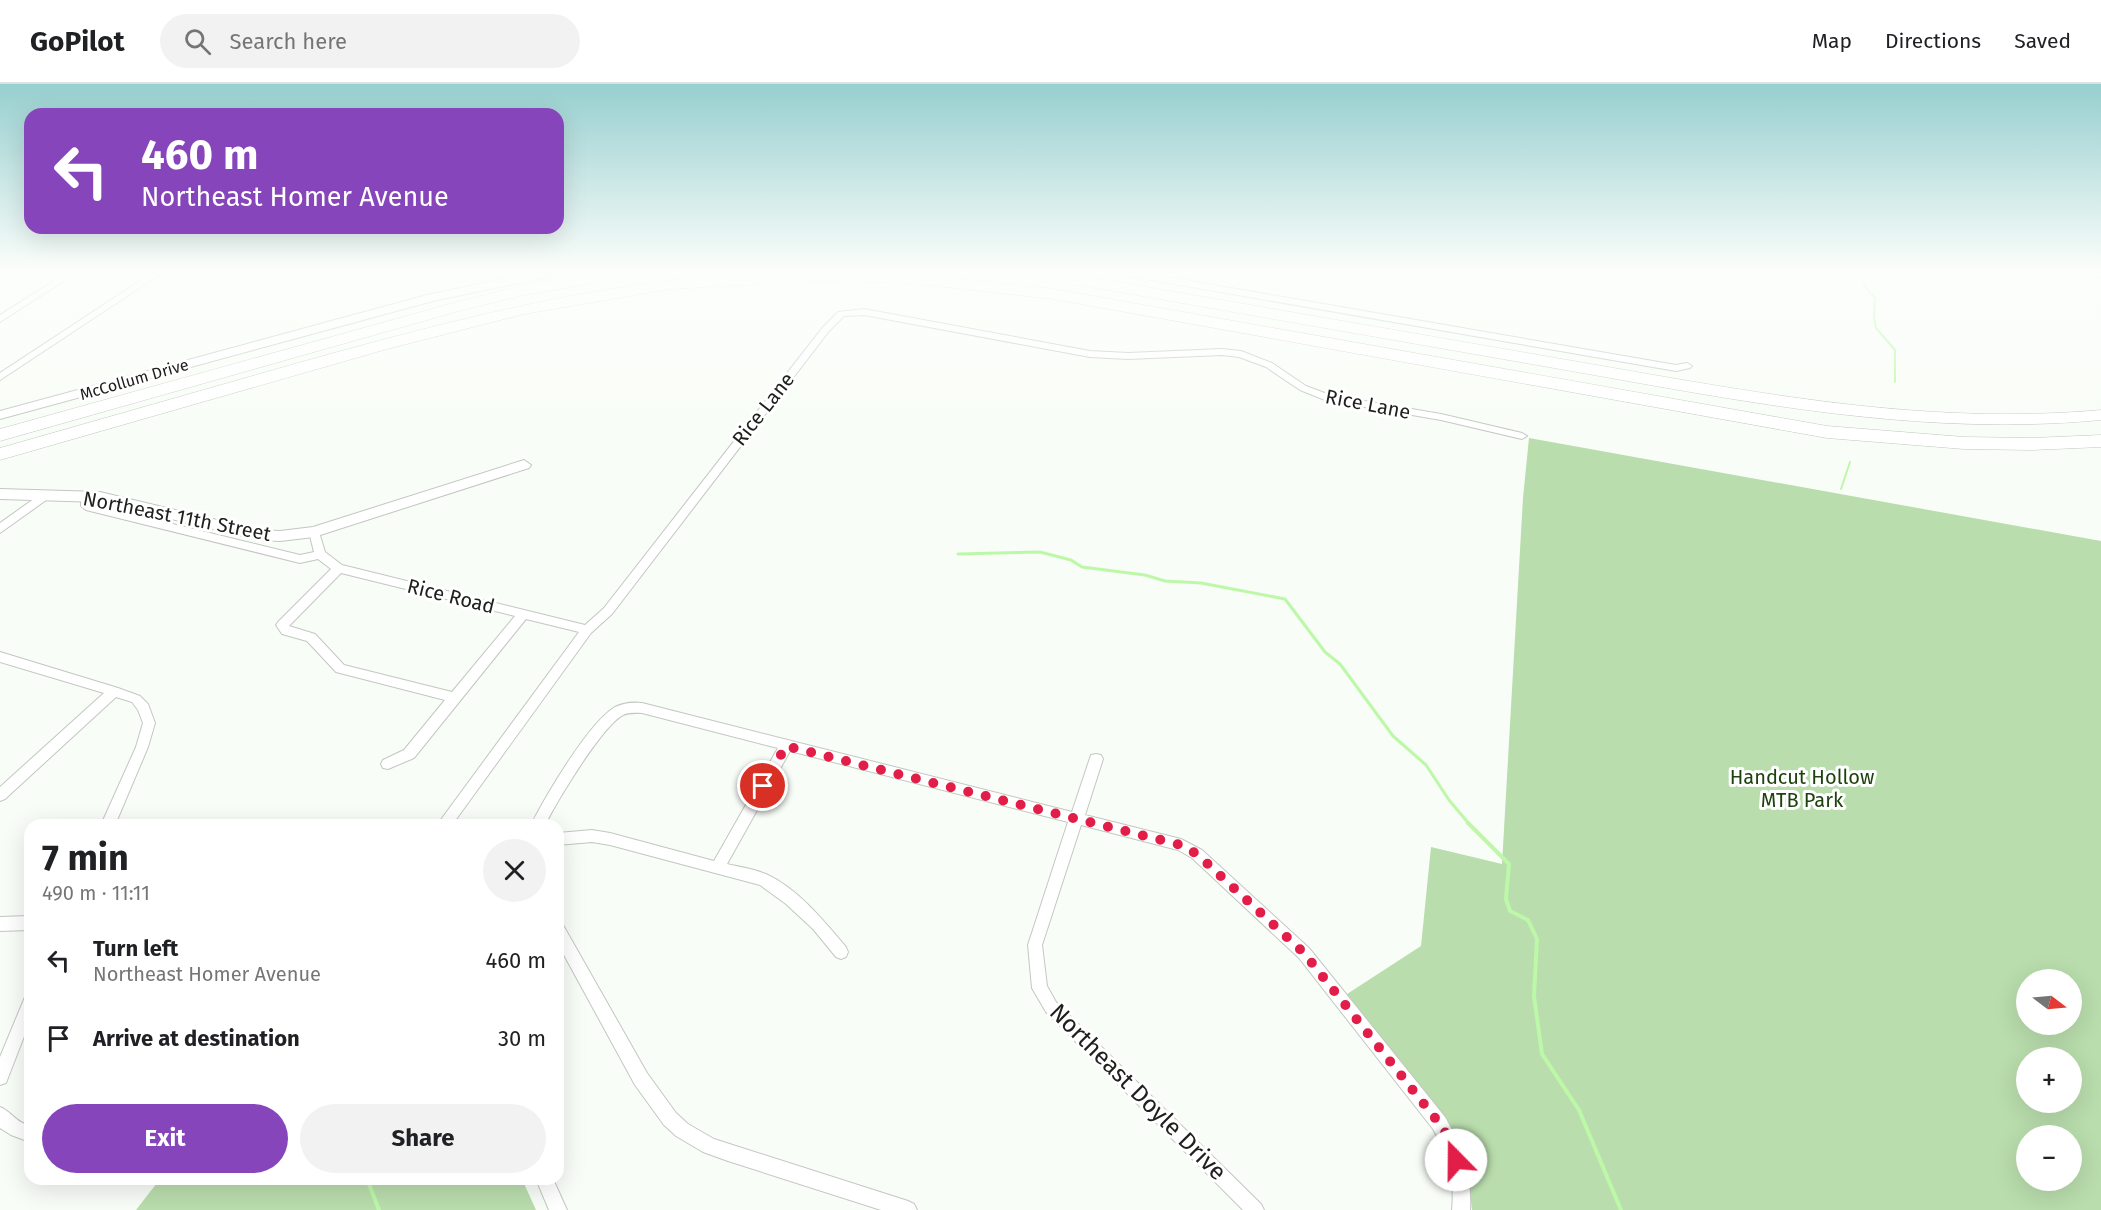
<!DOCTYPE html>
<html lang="en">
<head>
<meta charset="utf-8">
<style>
	body { margin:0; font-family:"Fira Sans",sans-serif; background:#f2f2f2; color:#202124; height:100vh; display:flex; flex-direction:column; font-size:22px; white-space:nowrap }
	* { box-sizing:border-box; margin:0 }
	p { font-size:20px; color:#757577 }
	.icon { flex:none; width:33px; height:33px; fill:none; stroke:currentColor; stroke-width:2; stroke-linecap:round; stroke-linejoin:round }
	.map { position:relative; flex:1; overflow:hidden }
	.sheet { position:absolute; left:24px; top:735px; width:540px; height:366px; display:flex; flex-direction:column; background:#fff; border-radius:18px; box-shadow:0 6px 24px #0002 }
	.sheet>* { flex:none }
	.guide { position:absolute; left:24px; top:24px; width:540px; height:126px; border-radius:18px; box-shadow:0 6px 24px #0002; background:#8645ba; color:#fff; overflow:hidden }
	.needle { width:39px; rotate:106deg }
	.tools { position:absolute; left:2016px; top:885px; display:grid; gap:12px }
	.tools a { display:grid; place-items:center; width:66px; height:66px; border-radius:50%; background:#fff; box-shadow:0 6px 24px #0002; font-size:30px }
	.pin { position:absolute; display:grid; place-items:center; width:51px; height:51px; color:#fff; margin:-26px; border:3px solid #fff; border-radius:50%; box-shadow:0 2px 6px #0007 }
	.me { position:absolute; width:66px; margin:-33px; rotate:338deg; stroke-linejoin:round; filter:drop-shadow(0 0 4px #0008) }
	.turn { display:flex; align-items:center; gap:21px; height:126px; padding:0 18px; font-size:27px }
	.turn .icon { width:78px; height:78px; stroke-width:2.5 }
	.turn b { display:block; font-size:42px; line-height:51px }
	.round { display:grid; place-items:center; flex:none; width:63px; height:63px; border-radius:32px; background:#f2f2f2 }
	.headline { display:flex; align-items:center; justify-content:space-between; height:102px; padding:0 18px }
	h1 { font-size:36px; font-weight:700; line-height:45px }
	.primary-button { display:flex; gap:12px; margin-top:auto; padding:12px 18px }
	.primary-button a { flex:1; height:69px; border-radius:36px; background:#8645ba; color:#fff; font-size:24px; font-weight:700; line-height:69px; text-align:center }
	.primary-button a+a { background:#f2f2f2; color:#202124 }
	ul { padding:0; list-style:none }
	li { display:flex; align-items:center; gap:18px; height:78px; padding:0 18px }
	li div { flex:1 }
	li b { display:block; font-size:22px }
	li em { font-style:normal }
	header { display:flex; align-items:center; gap:36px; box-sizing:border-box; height:84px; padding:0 30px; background:#fff; border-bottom:2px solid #e0e0e0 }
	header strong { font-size:28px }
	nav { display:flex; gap:33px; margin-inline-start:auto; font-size:21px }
	.search { width:420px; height:54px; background:#f2f2f2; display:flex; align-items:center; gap:15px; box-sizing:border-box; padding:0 21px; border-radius:33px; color:#757577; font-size:22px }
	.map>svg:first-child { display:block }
	.green { fill:#b9ddad; fill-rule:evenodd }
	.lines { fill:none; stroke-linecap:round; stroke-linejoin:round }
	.stream-far2 { stroke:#bdf8a9; stroke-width:2 }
	.stream-far1 { stroke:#bdf8a9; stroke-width:3 }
	.stream { stroke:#bdf8a9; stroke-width:4 }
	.street-casing { stroke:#c2c7c1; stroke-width:2 }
	.secondary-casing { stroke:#c2c7c1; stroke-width:2 }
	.highway-casing { stroke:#c2c7c1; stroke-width:1 }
	.street { fill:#fff; fill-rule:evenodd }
	.secondary { fill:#fff; fill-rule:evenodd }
	.highway { fill:#fff; fill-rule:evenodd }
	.route { stroke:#e11d48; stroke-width:10; stroke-dasharray:0 18 }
	.labels { text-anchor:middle; stroke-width:6; stroke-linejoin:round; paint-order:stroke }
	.far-street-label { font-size:16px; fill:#20211f; stroke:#fff }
	.street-label { font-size:20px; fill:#20211f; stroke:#fff }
	.park-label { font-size:20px; fill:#1d420d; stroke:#fff }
	.near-street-label { font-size:24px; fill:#20211f; stroke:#fff }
</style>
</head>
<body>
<header>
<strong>GoPilot</strong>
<div class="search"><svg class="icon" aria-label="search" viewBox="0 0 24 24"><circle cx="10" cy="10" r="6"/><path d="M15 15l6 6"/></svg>Search here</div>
<nav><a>Map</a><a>Directions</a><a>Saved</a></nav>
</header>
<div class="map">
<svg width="2101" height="1126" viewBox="0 0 2101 1126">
	<rect width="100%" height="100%" fill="#f9fdf7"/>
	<path class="green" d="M 1529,354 L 2101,457 L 2101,1126 L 1472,1126 L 1467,1083 L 1456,1051 L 1344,912 L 1421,862 L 1431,763 L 1502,780 L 1523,414 ZM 2026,896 L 2072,896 L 2072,940 L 2026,940 ZM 2026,974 L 2072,974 L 2072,1018 L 2026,1018 ZM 2026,1052 L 2072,1052 L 2072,1096 L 2026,1096 Z
		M 160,1095 L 522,1095 L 536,1126 L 136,1126 Z"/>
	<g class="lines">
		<path class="stream-far2" d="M 1861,189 L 1865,203 L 1875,214 L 1874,232 L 1876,244 L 1895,266 L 1895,298
			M 1841,405 L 1850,378"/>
		<path class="stream-far1" d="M 958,470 L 1040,468 L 1071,476 L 1082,483 L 1145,491 L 1165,497 L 1201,499 L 1285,515 L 1325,568 L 1340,580 L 1393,652 L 1426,681 L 1449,716 L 1470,741"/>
		<path class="stream" d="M 1468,739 L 1509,780 L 1506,815 L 1510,827 L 1528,836 L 1537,855 L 1534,912 L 1542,970 L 1579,1026 L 1621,1126
			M 367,1095 L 379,1126"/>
		<g class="street-casing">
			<path id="street" d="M 66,189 L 76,189 L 0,238 L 0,231 Z
				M 152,189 L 162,189 L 0,296 L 0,289 Z
				M 1124,189 L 1144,189 L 1676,281 L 1687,279 L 1692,282 L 1690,284 L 1676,287 L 1128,192 Z
				M 2095,189 L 2101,189 L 2101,193 Z
				M 864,225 L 1090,267 L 1128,269 L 1222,265 L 1241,267 L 1272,279 L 1306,302 L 1330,311 L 1441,330 L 1522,349 L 1527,352 L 1522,355 L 1441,336 L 1325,316 L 1300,306 L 1266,283 L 1239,273 L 1222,271 L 1128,275 L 1090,273 L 864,231 L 844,232 L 829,247 L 612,530 L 591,549 L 452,741 L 437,741 L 579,548 L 526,535 L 414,674 L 388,685 L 383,684 L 381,680 L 383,676 L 404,666 L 445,616 L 336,588 L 307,557 L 282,550 L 276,541 L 278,538 L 331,485 L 318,475 L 300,479 L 86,426 L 81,422 L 81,412 L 86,408 L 91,412 L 91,420 L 300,471 L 314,468 L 309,448 L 314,444 L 319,448 L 325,468 L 342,481 L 585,541 L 604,524 L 823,243 L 838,228 ZM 341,489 L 515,532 L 452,608 L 344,581 L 315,550 L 289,542 Z
				M 45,407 L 50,411 L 49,414 L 0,449 L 0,439 Z
				M 0,568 L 118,604 L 140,612 L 148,620 L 155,639 L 148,663 L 115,741 L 101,741 L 136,663 L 143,639 L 138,626 L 132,618 L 116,613 L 5,715 L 0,717 L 0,703 L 104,609 L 0,578 Z
				M 642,619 L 1072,728 L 1091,671 L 1096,670 L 1101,671 L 1103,675 L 1085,731 L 1181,755 L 1202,766 L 1309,864 L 1445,1033 C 1462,1062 1472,1092 1470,1126 L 1452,1126 C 1455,1096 1448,1071 1433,1045 L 1299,874 L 1192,774 L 1178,766 L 1081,741 L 1042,861 L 1047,902 L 1056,918 L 1261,1120 L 1264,1126 L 1243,1126 L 1046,928 L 1032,904 L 1028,861 L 1068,738 L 790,667 L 727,780 C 740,783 755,785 768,791 C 799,806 824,837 846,863 L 848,868 L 846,873 L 841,875 L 836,873 L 813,845 L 786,820 L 760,801 L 610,761 L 592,758 L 558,761 L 558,749 L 592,746 L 610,749 L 714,777 L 778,664 L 642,629 C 636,629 629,628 623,631 C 602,642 557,717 545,741 L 531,741 C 545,713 589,638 615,623 C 623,619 633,618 642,619 Z
				M 30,832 L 30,846 L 0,847 L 0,833 Z
				M 558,839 L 563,841 L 647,989 L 676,1029 L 688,1040 L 714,1055 L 908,1117 L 914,1120 L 917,1126 L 881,1126 L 728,1077 L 703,1068 L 676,1052 L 664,1041 L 635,1001 L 558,860 Z
				M 30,911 L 30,937 L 6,999 L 0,1001 L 0,973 L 25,913 Z
				M 0,1023 C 12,1028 14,1037 30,1042 L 30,1058 L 11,1051 L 0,1044 Z
				M 536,1095 L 553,1095 L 567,1126 L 549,1126 Z"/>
		</g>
		<g class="secondary-casing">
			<path id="secondary" d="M 530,189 L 553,189 L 547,193 L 433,217 L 0,335 L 0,327 L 427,211 Z
				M 524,376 L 531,381 L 529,384 L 314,453 L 280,457 L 259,456 L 100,418 L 0,415 L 0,405 L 100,408 L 259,446 L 280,447 L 313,443 Z"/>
		</g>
		<g class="highway-casing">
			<path id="highway" d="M 596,189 L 630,189 L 623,194 L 525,211 L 466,225 L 0,357 L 0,345 L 457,218 L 525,201 Z
				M 753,189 L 910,190 L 1053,205 L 1827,342 L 1964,353 L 2032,354 L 2101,351 L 2101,363 L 2032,366 L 1964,365 L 1827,354 L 1053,215 L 910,199 L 814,197 L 670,205 L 524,230 L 387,265 L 0,376 L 0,364 C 102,335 203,306 305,277 C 452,236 599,198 753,189 Z
				M 1032,189 L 1066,189 C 1237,219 1408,248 1579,278 C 1754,308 1923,342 2101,326 L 2101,336 C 1921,353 1747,318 1571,287 C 1394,256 1216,225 1039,194 Z"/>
		</g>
		<use href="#street" class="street"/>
		<use href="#secondary" class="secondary"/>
		<use href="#highway" class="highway"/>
	</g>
	<linearGradient id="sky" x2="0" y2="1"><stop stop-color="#97cfcf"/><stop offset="0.54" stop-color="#fcfefb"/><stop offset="1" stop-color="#fcfefb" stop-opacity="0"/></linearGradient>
	<rect width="2101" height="347" fill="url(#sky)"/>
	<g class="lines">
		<path class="route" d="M 763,702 L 786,662 L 1181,761 L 1197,770 L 1304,869 L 1439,1039 L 1450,1056 L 1456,1076"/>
	</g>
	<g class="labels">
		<g class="far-street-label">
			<text transform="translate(134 295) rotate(-16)" y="6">McCollum Drive</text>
		</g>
		<g class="street-label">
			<text transform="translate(1368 320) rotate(11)" y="7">Rice Lane</text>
			<text transform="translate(763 325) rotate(-52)" y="7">Rice Lane</text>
			<text transform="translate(177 432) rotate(11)" y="7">Northeast 11th Street</text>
			<text transform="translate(451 512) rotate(14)" y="7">Rice Road</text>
		</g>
		<g class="park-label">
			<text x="1802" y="700">Handcut Hollow<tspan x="1802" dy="23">MTB Park</tspan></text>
		</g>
		<g class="near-street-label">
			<text transform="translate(1138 1008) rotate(45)" y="8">Northeast Doyle Drive</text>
		</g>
	</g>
</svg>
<div class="tools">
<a><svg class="needle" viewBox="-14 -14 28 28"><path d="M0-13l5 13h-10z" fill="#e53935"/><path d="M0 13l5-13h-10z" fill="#757577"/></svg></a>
<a>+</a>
<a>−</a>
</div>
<div class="pin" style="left:763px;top:702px;background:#d93025"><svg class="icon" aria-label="arrive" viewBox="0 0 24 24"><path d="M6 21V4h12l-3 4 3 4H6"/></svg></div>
<svg class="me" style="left:1456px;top:1076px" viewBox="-20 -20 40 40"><circle r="19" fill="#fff"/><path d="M0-13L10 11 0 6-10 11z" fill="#e11d48"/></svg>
<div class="guide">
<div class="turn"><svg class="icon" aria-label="left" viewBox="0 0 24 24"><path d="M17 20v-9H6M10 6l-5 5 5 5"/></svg><div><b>460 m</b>Northeast Homer Avenue</div></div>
</div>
<section class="sheet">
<div class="headline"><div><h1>7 min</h1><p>490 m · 11:11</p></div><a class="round"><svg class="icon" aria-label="close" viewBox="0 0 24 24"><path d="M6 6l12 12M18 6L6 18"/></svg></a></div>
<ul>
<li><svg class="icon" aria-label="left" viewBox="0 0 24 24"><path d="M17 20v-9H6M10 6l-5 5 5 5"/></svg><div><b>Turn left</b><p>Northeast Homer Avenue</p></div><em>460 m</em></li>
<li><svg class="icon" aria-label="arrive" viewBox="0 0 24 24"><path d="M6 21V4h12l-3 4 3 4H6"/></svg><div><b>Arrive at destination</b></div><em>30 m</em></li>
</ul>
<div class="primary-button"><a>Exit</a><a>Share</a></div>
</section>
</div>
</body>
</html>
